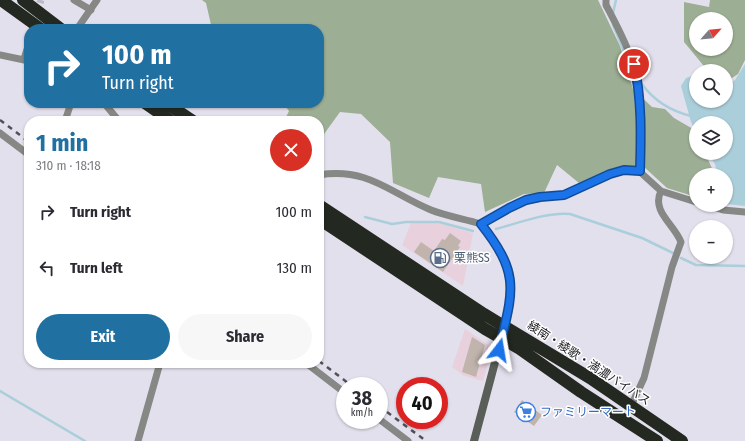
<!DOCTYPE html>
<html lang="en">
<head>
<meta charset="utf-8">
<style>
	body { margin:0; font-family:"Fira Sans Condensed","Noto Sans JP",sans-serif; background:#f7f7f7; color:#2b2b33; height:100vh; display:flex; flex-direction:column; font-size:15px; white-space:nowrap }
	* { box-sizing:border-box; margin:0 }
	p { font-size:13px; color:#7c7c81 }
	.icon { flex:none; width:22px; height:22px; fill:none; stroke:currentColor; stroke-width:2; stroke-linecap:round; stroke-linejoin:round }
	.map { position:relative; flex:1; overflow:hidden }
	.side { position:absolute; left:24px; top:116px; width:300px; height:252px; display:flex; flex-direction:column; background:#fff; border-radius:16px; box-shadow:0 1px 3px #0004 }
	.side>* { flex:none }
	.guide { position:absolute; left:24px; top:24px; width:300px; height:84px; border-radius:16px; box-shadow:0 1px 3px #0004; background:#2170a2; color:#fff; overflow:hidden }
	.needle { width:26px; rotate:63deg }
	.controls { position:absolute; left:689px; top:12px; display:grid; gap:8px }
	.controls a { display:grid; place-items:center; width:44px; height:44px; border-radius:50%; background:#fff; box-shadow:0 1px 3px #0004; font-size:20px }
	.speed { position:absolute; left:336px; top:377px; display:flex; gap:8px; font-size:20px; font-weight:700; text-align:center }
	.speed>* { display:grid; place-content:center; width:52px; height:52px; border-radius:50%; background:#fff; box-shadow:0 1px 3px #0004; line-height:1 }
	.speed small { font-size:10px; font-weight:400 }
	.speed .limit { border:6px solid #d22; background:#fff; color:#111 }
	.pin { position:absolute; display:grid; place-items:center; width:34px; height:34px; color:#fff; margin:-17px; border:2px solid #fff; border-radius:50%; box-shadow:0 1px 4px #0007 }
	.me { position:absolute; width:44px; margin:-22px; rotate:14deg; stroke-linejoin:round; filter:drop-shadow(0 0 3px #0008) }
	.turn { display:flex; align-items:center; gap:14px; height:84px; padding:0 12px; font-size:18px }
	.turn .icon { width:52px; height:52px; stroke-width:2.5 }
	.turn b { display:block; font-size:28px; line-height:34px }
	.round { display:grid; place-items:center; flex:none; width:42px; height:42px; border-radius:21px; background:#f7f7f7 }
	.head { display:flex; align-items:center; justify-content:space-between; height:68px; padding:0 12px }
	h1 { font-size:24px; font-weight:700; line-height:30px; color:#2170a2 }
	.primary-button { display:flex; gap:8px; margin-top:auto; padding:8px 12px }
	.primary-button a { flex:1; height:46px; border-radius:24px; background:#2170a2; color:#fff; font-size:16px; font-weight:700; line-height:46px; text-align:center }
	.primary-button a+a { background:#f7f7f7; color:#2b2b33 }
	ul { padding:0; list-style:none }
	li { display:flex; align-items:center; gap:12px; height:56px; padding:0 12px }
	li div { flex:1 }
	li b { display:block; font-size:15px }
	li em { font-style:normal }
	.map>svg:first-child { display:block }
	.commercial { fill:#e8d1dd }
	.forest { fill:#9cae94; fill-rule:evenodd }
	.water { fill:#aaceda }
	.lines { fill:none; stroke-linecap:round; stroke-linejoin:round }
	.stream { stroke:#aaceda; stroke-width:2.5 }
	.building { fill:#c0b4ad }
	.street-tunnel { stroke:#bdbac5; stroke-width:7; stroke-dasharray:7 3.5; stroke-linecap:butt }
	.street { stroke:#858884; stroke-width:7 }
	.secondary { stroke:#5a5e58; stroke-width:8 }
	.highway { stroke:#232820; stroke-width:12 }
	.rail { stroke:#515057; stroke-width:2.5; stroke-dasharray:5 5; stroke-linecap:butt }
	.route-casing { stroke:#114b97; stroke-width:10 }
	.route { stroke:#1a73e8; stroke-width:7 }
	.labels { text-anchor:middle; stroke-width:3; stroke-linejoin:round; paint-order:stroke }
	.service-label { font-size:12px; fill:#4e5e75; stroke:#fff; text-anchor:start }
	.street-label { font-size:12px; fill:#232227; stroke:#fff }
	.shop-label { font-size:12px; fill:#366cbe; stroke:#fff; text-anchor:start }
</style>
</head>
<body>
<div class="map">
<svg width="745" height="441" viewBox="0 0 745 441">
	<rect width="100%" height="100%" fill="#e3e0ed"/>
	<path class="commercial" d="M 435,222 L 473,233 L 463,286 L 402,245 L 411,223 Z
		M 465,329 L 490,346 L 491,353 L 483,381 L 464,376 L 452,367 Z"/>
	<path class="forest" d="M 202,0 L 598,0 L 620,46 L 633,89 L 652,107 L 665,109 L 674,118 L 693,129 L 696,136 L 696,153 L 705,153 L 715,175 L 696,175 L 696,197 L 667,188 L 643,166 L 611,170 L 579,183 L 557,165 L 544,193 L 524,194 L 485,212 L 481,184 L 438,177 L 429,198 L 393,183 L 390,142 L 361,114 L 340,112 L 319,141 L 319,121 L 284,121 L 289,111 L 283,103 L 319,103 L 319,29 L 212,29 L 206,3 Z
		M 710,0 L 745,0 L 745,60 L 738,74 L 726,82 L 726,71 L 708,71 L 684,42 L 684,2 L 709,7 ZM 696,19 L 726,19 L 726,49 L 696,49 Z"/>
	<path class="water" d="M 745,64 L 745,206 L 726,204 L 726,175 L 717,175 L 715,164 L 708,153 L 726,153 L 726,123 L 696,123 L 696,132 L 691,122 L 681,86 L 686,78 L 695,75 L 696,101 L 726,101 L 726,85 L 735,80 Z"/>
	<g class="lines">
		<path class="stream" d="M 613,13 L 616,0
			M 613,25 L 630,66
			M 642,84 C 654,101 671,111 691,116
			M 365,217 L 392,224 L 406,222 L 439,222 L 473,231
			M 496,229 C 519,223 546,212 570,214 L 642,238 L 673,253
			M 681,258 L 696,265 L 745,266
			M 0,391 L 85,441"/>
	</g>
	<path class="building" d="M 450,233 L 461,241 L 458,246 L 460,247 L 443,272 L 414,252 L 421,242 L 434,251 L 442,239 L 445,240 Z
		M 472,337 L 485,345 L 476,377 L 462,372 Z
		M 522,400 L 542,415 L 534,426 L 514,412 Z"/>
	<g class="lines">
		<path class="street-tunnel" d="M 37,13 L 41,0"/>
		<path class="street" d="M 74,0 L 91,10
			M 606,0 L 606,5 C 616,24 627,44 633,64 C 645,97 641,136 639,171
			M 77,29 L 97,0
			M 0,55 L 29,61
			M 24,59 L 29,43
			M 104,103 L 119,121
			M 65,121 L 71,103
			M 0,133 L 29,155
			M 319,175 C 368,167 390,193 431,210 C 446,216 465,219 481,224 L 509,208 L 526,200 L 540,197 L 564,195 L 610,174 L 624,170 L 639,171 L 661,191 L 696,202
			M 707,205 L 723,210 L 745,212
			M 481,224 C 511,262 516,278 505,326
			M 306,363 L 345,393
			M 631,406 L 644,378 L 672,267 L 681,242 C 674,224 651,211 661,191
			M 379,419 L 408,441
			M 138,441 L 160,363"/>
		<path class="secondary" d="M 474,441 L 502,336"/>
		<path class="highway" d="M 1,0 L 41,29
			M 23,0 L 61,29
			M 145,103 L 171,121
			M 166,103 L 193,121
			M 319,205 L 484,314 L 590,378 L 682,441
			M 319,219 L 485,329 L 520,349 L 581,392 L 657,441"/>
		<path class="rail" d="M 0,120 L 29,142
			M 319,361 L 352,386
			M 379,406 L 426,441"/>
	</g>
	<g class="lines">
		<g class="route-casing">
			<path id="route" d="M 499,350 C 513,290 521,275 481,224 L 509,208 L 526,200 L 540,197 L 564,195 L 610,174 L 624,170 L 640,171 C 641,135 642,100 634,64"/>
		</g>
		<use href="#route" class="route"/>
	</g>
	<defs>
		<g id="fuel-ring" transform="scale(1)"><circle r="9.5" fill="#fff" stroke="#5c6f8a" stroke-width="1.5"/><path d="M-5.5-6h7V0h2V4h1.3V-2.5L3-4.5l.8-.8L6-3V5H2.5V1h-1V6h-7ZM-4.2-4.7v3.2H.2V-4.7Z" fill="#5c6f8a"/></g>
		<g id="supermarket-ring" transform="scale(1)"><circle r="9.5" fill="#fff" stroke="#3f7fe0" stroke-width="1.5"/><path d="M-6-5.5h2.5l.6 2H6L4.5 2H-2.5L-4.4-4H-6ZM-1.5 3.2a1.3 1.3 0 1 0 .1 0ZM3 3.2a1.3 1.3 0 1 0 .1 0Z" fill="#3f7fe0"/></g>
	</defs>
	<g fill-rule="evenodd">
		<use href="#fuel-ring" x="440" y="258"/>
		<use href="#supermarket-ring" x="526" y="412"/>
	</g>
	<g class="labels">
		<g class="service-label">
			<text x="454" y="262">栗熊SS</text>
		</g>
		<g class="street-label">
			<text transform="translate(589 363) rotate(33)" y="4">綾南・綾歌・満濃バイパス</text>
		</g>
		<g class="shop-label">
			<text x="540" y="416">ファミリーマート</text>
		</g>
	</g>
</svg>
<div class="controls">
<a><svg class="needle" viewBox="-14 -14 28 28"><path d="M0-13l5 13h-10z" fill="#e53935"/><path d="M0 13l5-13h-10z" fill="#7c7c81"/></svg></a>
<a><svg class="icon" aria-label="search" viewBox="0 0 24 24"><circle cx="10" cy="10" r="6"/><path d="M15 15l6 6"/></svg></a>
<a><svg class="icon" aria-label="layers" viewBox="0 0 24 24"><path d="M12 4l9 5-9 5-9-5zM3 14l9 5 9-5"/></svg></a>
<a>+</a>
<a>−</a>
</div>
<div class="speed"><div>38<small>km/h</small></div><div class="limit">40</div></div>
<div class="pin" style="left:634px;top:64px;background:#d93025"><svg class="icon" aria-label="arrive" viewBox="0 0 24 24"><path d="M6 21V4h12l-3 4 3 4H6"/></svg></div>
<svg class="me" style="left:499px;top:350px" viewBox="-20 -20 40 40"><path d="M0-17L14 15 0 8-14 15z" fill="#1a73e8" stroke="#fff" stroke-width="4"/></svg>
<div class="guide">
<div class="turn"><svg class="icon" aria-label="right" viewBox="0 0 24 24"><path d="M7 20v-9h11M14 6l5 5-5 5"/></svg><div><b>100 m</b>Turn right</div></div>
</div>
<section class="side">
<div class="head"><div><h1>1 min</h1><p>310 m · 18:18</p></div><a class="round" style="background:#d93025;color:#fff"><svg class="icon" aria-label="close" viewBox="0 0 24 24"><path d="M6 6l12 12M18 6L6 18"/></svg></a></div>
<ul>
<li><svg class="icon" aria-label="right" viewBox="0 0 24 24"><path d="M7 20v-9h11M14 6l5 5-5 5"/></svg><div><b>Turn right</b></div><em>100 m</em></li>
<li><svg class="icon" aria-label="left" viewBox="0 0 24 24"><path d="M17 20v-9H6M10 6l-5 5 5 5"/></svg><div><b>Turn left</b></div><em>130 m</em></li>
</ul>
<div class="primary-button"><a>Exit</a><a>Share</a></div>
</section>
</div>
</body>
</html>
